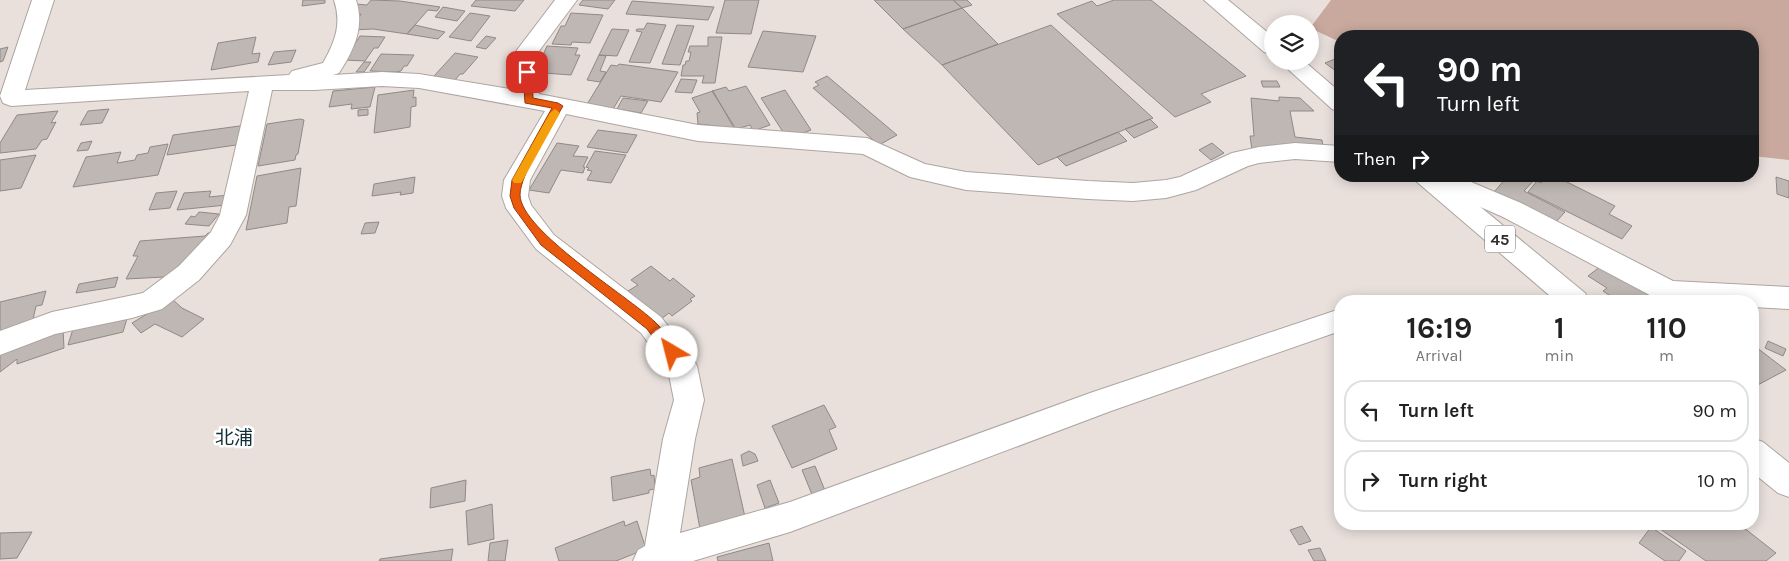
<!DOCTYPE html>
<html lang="en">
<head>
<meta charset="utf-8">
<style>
	body { margin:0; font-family:Karla,"Noto Sans JP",sans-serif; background:#f2f2f2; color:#222; height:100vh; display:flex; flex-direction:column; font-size:19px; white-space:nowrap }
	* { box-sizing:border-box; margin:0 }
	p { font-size:16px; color:#767676 }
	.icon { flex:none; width:28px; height:28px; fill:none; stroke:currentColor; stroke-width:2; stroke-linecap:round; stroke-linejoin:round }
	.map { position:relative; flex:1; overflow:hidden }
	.side { position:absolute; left:1334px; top:295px; width:425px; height:235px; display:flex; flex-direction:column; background:#fff; border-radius:20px; box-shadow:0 2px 12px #0003 }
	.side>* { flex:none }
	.banner { position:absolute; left:1334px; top:30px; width:425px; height:152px; border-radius:20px; box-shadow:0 2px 12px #0003; background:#202124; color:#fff; overflow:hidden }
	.fabs { position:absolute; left:1264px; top:15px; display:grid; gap:10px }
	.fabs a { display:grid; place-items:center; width:55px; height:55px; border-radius:50%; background:#fff; box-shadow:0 2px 12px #0003; font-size:25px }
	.pin { position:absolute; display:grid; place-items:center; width:42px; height:42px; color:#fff; margin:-21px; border-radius:10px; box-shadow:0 2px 8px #0006 }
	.me { position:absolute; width:55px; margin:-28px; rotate:323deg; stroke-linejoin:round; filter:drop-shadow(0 0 4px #0008) }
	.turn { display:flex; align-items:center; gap:18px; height:105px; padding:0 20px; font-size:22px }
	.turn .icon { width:65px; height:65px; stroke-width:2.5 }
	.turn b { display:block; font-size:35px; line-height:42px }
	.then { display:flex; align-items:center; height:48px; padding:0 20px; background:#0003; gap:10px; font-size:19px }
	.eta { display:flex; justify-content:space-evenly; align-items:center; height:85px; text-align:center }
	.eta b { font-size:30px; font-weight:700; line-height:35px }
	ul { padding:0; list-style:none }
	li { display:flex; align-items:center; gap:15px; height:62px; margin:0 10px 8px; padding:0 10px; border:2px solid #e0e0e0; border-radius:20px }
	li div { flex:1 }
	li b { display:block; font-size:19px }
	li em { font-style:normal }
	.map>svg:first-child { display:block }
	.forest { fill:#c9a99d }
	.building { fill:#bfb7b3; stroke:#918986 }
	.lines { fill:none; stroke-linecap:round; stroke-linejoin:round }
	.minor-casing { stroke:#ada5a2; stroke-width:2 }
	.primary-casing { stroke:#ada5a2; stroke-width:2 }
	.minor { fill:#fff; fill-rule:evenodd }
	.primary { fill:#fff; fill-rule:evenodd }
	.route { fill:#ea580c; stroke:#983908 }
	.slow { fill:#f59e0b }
	.labels { text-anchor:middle; stroke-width:5; stroke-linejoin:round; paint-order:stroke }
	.shield { fill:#fff; stroke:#6e6b6b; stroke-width:1 }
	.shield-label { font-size:16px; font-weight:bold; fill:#302c2b }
	.neighbourhood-label { font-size:19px; fill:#122d3a; stroke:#fff }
</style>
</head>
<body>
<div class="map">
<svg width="1789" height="561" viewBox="0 0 1789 561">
	<rect width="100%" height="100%" fill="#e9e0dc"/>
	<path class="forest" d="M 1331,0 L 1789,0 L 1789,160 L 1753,156 L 1752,36 L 1340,36 L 1340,42 L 1310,28 Z"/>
	<path class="building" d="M 303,0 L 325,0 L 325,3 L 302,6 Z
		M 371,0 L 400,1 L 440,7 L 437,11 L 428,10 L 407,34 L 373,29 L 351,30 L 361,14 L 354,13 L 355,4 L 367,5 Z
		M 476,0 L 524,0 L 515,11 L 471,6 Z
		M 583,0 L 615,0 L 608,9 L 579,5 Z
		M 725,0 L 759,0 L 751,34 L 716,33 Z
		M 874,0 L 953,0 L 962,8 L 903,29 Z
		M 953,0 L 967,0 L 972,5 L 962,8 Z
		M 1114,0 L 1151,0 L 1246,76 L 1201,94 L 1211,102 L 1175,117 L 1057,14 L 1092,1 L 1097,6 Z
		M 632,1 L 714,7 L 708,20 L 626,14 Z
		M 443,7 L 465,11 L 457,21 L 435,17 Z
		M 962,8 L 998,44 L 942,65 L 903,29 Z
		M 470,13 L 490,16 L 471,41 L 449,37 Z
		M 571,13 L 603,15 L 590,43 L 572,42 L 571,45 L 552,44 L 561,26 L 565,26 Z
		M 647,23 L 666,25 L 650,63 L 629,62 L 642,32 L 636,31 L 637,29 L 644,29 Z
		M 415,25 L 445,32 L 438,39 L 407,34 Z
		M 677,25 L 694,26 L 680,65 L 662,64 Z
		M 1051,25 L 1153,118 L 1038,165 L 942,65 Z
		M 612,29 L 629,30 L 617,56 L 599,55 Z
		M 763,31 L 816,36 L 803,72 L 748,67 Z
		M 360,36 L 385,37 L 378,48 L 374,48 L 365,61 L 344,60 Z
		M 486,36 L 496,38 L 486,49 L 476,47 Z
		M 256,37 L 252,54 L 260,53 L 258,62 L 211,70 L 218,43 Z
		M 708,37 L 722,37 L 715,83 L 702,83 L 704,76 L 681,76 L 683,65 L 685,65 L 686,61 L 689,61 L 691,52 L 688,52 L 690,46 L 708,46 Z
		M 547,46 L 578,48 L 575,55 L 580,55 L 571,75 L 544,73 L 546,69 L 542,68 L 544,64 L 539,64 Z
		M 8,47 L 3,61 L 0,62 L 0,49 Z
		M 296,50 L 291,62 L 268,65 L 274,52 Z
		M 455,53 L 478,57 L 463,74 L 460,74 L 455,80 L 434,76 Z
		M 381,54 L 414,55 L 407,66 L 404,66 L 401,71 L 396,72 L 370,71 Z
		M 599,55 L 606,56 L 600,71 L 606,72 L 600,82 L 587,80 Z
		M 1340,57 L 1340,74 L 1325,63 Z
		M 364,62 L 371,62 L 364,72 L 356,72 Z
		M 619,64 L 678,72 L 661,102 L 621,96 L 613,109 L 586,106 L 611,65 L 617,66 Z
		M 827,76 L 897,135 L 879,145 L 813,88 L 819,85 L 815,82 Z
		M 681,79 L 697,80 L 692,93 L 675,92 Z
		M 1261,81 L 1277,81 L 1280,87 L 1263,87 Z
		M 746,86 L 770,125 L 753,131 L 750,125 L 736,129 L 712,91 L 726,87 L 729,91 Z
		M 375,87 L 370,107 L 351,109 L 352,104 L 329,107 L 333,91 Z
		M 414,90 L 413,98 L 416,97 L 416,106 L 411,107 L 410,127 L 374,133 L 378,95 Z
		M 785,90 L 811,130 L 797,135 L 785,135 L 761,98 Z
		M 713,91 L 734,128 L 698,124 L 697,113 L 700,112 L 692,98 Z
		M 1279,97 L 1300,98 L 1314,111 L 1290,111 L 1295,137 L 1322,140 L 1323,147 L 1252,150 L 1250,136 L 1254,136 L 1251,98 L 1279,101 Z
		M 623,98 L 648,101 L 641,113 L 617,109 Z
		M 109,109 L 102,123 L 80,125 L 88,111 Z
		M 368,109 L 368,115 L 358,116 L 358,110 Z
		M 58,111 L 51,123 L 56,122 L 47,139 L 42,140 L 36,149 L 0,153 L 0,143 L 17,115 Z
		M 300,119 L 304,120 L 298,154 L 296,155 L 295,160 L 258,166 L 267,124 Z
		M 1150,119 L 1158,127 L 1134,138 L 1125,129 Z
		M 247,125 L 243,144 L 167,155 L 173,135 Z
		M 598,130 L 637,135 L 627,153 L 587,147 Z
		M 1118,132 L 1127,141 L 1066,166 L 1057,157 Z
		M 92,141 L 88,150 L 77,151 L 81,143 Z
		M 557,143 L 579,146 L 573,156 L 588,157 L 583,167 L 585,167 L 583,173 L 561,170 L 549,193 L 529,190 Z
		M 1212,143 L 1224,153 L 1211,160 L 1199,150 Z
		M 168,144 L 158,175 L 73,187 L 86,157 L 121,152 L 117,163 L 135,160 L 137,155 L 148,153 L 150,147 Z
		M 595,151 L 626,155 L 611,183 L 587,180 L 592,171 L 587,170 L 589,168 L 586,167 Z
		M 36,155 L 21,188 L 0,191 L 0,160 Z
		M 301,168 L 296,206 L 289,207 L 287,223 L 246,230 L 257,176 Z
		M 1508,176 L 1538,176 L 1524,191 L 1565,212 L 1555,223 L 1494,192 Z
		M 1547,176 L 1555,176 L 1615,206 L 1609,214 L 1632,226 L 1622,239 L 1528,192 L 1537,181 L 1541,183 Z
		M 415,177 L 413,193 L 400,195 L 401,192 L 372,196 L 374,184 Z
		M 1776,177 L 1789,181 L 1789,198 L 1777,194 Z
		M 177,191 L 170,208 L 149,210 L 156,193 Z
		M 211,191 L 209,197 L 229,195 L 226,205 L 177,210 L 184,193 Z
		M 199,212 L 219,214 L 209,226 L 185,224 L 191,216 L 195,217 Z
		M 379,222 L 375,233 L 361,234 L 365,223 Z
		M 208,233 L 216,233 L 172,285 L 164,277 L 126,279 L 138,256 L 133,256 L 140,241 L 205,236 Z
		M 651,266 L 670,281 L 673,278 L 695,296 L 690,299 L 692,301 L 672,316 L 669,313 L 661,319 L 628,291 L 638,285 L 631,280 Z
		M 1601,266 L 1649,292 L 1642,301 L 1618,301 L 1603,291 L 1607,288 L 1588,276 Z
		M 118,277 L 115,287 L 76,293 L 79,284 Z
		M 46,291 L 42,305 L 36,306 L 32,324 L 0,331 L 0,302 Z
		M 172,299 L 182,308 L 204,319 L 182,337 L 155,324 L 141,333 L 132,323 Z
		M 128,315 L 123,332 L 68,345 L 73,329 Z
		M 63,329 L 64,348 L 17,364 L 17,359 L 0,372 L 0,354 Z
		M 1768,341 L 1786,349 L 1783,356 L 1765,348 Z
		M 1752,344 L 1786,370 L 1752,388 Z
		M 824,405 L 836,427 L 829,430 L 837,449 L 792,468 L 772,426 Z
		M 749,451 L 755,454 L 758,461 L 743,466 L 741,455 Z
		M 732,459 L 745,517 L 700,529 L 691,480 L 700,477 L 699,468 Z
		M 815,466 L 826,493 L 813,497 L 802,470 Z
		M 650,469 L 651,476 L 654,475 L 655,489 L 649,490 L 649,493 L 613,501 L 611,477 Z
		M 466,480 L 465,501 L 430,508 L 431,488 Z
		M 770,480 L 779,503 L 765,508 L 757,485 Z
		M 492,504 L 494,539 L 468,545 L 466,511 Z
		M 624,521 L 625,526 L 637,521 L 646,549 L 616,561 L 559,561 L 555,548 Z
		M 1653,524 L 1739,524 L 1776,553 L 1766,561 L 1706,561 Z
		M 1302,526 L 1311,541 L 1299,545 L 1290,530 Z
		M 1651,527 L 1686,551 L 1679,561 L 1665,561 L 1639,543 Z
		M 32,532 L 17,558 L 0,559 L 0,533 Z
		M 508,540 L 505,561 L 488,561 L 490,543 Z
		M 769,543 L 773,561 L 718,561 L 717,557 Z
		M 1320,548 L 1326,561 L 1314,561 L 1308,550 Z
		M 453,549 L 451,561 L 379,561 L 380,559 Z"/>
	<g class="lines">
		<g class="minor-casing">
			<path id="minor" d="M 32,0 L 54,0 L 25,90 L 289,75 L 292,71 L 323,63 C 335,42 342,24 334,0 L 356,0 C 365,27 354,50 339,73 L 333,75 L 382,72 L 419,74 L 516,90 L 514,55 L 517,50 L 555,0 L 577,0 L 536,55 L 539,94 L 698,125 L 867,138 L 925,164 L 966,172 L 1088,181 L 1133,183 L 1166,180 L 1180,177 L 1232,153 L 1259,147 L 1295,143 L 1340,146 L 1340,162 L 1295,159 L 1259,163 L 1248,166 L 1196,190 L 1166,198 L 1133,201 L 1088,199 L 966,190 L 910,177 L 863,154 L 698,141 L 566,114 L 530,180 L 528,196 L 531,205 L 554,235 L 661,317 L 692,357 L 697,366 L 704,400 L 695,439 L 680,533 L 790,502 L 1090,393 L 1340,309 L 1340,331 L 1111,411 L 790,532 L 693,561 L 633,561 L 638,550 L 645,546 L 663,439 L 674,400 L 668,370 L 641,333 L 536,249 L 506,208 L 502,196 L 504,180 L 545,111 L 419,88 L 382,86 L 314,90 L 272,90 L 246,215 L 230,245 L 199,280 L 162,309 L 132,318 L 55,334 L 0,355 L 0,331 L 52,312 L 143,293 L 179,266 L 211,232 L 220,215 L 249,91 L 11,106 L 3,103 L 0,96 Z
				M 1421,176 L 1457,176 L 1521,203 L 1673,281 L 1789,287 L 1789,309 L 1752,307 L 1752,301 L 1664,301 L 1659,300 L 1503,217 L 1424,182 Z"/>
		</g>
		<g class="primary-casing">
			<path id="primary" d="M 1204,0 L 1228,0 L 1272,36 L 1272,54 L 1264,52 Z
				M 1279,61 L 1304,61 L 1340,92 L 1340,112 L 1332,109 Z
				M 1414,176 L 1443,176 L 1585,293 L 1589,301 L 1556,301 L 1417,182 Z
				M 1752,438 L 1763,442 L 1789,463 L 1789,497 L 1778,493 L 1752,472 Z"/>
		</g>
		<use href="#minor" class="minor"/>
		<use href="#primary" class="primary"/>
	</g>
	<path class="route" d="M 527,69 L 532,72 L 533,98 L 558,103 L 563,106 C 552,126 520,174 520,195 C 521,231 628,296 655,322 C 663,329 669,340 676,349 L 678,352 L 676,356 L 667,356 L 647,329 L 541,245 L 514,208 L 510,196 L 512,180 L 552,108 L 525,103 L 523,72 Z"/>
	<path class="slow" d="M 555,109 L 560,113 L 523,180 L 521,183 L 514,183 L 512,180 L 550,113 Z"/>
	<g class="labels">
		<rect class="shield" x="1485" y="225.5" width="30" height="27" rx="4"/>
		<g class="shield-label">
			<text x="1500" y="245">45</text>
		</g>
		<g class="neighbourhood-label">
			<text x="234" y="444">北浦</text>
		</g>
	</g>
</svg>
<div class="fabs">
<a><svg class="icon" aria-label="layers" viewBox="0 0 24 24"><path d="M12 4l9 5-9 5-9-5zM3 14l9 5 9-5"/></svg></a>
</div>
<div class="pin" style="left:527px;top:72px;background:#d93025"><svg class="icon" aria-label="arrive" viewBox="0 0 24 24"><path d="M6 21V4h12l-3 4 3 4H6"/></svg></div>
<svg class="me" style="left:672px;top:352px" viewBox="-20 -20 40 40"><circle r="19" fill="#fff"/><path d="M0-13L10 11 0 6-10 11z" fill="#ea580c"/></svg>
<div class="banner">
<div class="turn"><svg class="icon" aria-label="left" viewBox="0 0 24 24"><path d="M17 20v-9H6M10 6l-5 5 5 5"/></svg><div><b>90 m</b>Turn left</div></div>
<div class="then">Then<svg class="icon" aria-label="right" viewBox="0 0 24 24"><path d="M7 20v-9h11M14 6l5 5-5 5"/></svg></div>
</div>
<section class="side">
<div class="eta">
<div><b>16:19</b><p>Arrival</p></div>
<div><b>1</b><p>min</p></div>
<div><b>110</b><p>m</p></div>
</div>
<ul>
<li><svg class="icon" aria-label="left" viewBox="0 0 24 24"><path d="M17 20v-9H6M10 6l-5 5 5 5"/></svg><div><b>Turn left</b></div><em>90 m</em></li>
<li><svg class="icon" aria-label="right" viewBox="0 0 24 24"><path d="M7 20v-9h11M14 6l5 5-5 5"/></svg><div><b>Turn right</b></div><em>10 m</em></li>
</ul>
</section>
</div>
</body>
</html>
